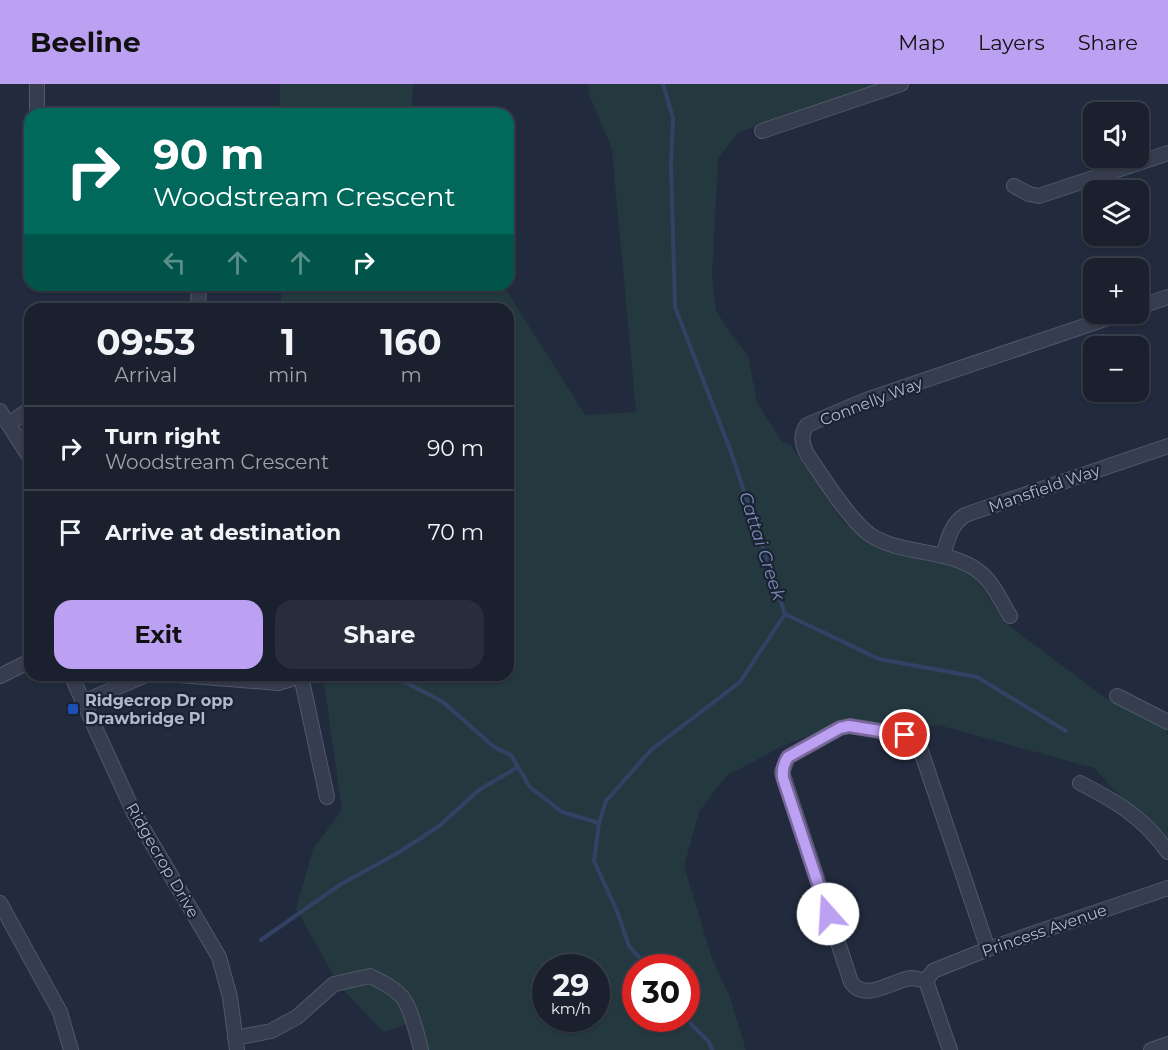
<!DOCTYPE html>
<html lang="en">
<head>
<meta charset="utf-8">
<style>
	body { margin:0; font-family:Montserrat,sans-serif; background:#272d3a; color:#f1f3f6; height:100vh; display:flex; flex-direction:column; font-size:22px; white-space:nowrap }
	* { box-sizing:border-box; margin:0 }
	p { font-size:20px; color:#9fa3aa }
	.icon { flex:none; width:33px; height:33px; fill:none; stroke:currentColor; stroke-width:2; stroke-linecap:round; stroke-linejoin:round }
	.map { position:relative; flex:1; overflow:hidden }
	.drawer { position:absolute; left:24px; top:219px; width:490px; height:378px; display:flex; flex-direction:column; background:#1a202e; border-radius:18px; box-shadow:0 2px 4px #0004,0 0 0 2px #383e4a }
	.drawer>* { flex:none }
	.guide { position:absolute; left:24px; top:24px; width:490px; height:183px; border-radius:18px; box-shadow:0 2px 4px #0004,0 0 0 2px #383e4a; background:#00695c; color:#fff; overflow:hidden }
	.buttons { position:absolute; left:1083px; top:18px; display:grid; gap:12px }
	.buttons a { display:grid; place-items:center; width:66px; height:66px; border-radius:12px; background:#1a202e; box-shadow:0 2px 4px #0004,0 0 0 2px #383e4a; font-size:30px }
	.speed { position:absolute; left:532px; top:870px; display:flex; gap:12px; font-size:30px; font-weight:700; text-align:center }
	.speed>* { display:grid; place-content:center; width:78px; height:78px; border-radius:50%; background:#1a202e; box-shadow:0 2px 4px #0004,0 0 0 2px #383e4a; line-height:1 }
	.speed small { font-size:15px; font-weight:400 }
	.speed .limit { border:9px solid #d22; background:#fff; color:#111 }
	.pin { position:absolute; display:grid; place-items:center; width:51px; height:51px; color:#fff; margin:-26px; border:3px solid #fff; border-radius:50%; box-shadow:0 2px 6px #0007 }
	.me { position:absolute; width:66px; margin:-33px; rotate:341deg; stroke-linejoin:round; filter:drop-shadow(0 0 4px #0008) }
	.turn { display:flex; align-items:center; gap:21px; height:126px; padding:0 30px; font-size:27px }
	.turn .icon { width:78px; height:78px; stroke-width:2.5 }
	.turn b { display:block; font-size:42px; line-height:51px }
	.lanes { display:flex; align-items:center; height:57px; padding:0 30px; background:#0003; justify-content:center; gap:30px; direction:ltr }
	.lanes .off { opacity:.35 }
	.eta { display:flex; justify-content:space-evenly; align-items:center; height:102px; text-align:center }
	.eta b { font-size:36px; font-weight:700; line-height:42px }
	.button { display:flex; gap:12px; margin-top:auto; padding:12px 30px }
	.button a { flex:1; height:69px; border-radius:18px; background:#bca0f2; color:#111; font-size:24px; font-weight:700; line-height:69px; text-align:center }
	.button a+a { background:#272d3a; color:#f1f3f6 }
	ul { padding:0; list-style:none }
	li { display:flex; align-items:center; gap:18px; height:84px; padding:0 30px; border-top:2px solid #383e4a }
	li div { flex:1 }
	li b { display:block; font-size:22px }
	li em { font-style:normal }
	header { display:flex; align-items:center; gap:36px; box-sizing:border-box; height:84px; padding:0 30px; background:#bca0f2; color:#111 }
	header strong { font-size:28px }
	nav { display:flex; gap:33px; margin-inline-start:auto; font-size:21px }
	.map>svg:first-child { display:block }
	.green { fill:#24393f; fill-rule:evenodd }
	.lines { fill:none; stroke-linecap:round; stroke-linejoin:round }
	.stream { stroke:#334164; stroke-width:4 }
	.minor-casing { stroke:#515869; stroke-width:16 }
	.minor { stroke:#363d4e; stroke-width:14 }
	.route-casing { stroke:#7a689d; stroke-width:15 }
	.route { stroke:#bca0f2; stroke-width:10 }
	.transit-dot { fill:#1a4fb4; stroke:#1b2233; stroke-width:2 }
	.labels { text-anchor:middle; stroke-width:4.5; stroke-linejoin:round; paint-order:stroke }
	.street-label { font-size:16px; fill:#b2b8c9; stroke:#1b2233 }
	.poi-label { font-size:16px; font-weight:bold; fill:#b2b8c9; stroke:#1b2233; text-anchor:start }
	.water-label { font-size:18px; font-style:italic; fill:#788ab2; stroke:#1b2233 }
</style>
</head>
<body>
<header>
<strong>Beeline</strong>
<nav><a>Map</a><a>Layers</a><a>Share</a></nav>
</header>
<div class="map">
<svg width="1168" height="966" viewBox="0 0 1168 966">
	<rect width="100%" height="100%" fill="#222b3e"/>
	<path class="green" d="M 280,0 L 413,0 L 411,30 L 280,30 Z
		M 587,0 L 878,0 L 739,48 L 718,74 L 712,190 L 716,227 L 733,253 L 748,272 L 757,319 L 782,358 L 790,360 L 845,441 L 968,489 L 979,498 L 1005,539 L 1105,614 L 1166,646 L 1168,651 L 1168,764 L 1094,684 L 938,641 L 906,644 L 848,636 L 783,662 L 726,692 L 699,728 L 684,782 L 712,875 L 729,911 L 746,966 L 421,966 L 413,938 L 384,948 L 341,904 L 296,825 L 313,765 L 342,726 L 323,591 L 508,591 L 508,225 L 281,225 L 281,201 L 503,201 L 585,331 L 636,328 L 612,65 L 589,10 ZM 546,884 L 597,884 L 597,934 L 546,934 ZM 636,884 L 687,884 L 687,934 L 636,934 Z"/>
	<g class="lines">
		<path class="stream" d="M 785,530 L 879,575 L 977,593 L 1066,647
			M 365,591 L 403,597 L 443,618 L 494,663 L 511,671 L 530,703 L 562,728 L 599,739
			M 261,856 L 341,800 L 396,770 L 438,743 L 479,706 L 518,683
			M 649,884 L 629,862 L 617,827 L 594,777 L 599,739 L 606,717 L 651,666 L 740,598 L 785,530 L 731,368 L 675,223 L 671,80 L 673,34 L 663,0
			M 685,934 L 709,958 L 712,966"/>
		<g class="minor-casing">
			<path id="minor" d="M 37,0 L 37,30
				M 762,47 L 901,0
				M 1014,102 L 1029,110 L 1039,112 L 1168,69
				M 1138,223 L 1168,213
				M 198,225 L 199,201
				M 0,327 L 30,374
				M 9,340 L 30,325
				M 943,472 C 948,456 950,441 965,431 L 1168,362
				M 1010,532 C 1002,519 994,500 982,490 C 952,463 902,473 869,450 C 849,435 822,392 807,370 C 802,360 800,351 807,341 L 866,316 L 1120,230
				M 71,591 L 134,729 L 219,873 L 230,913 L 237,966
				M 178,591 L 278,599 L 301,592 L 327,713
				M 0,592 L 30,577
				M 1117,612 L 1168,638
				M 83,618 L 146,591
				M 1080,699 C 1117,718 1143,733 1168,768
				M 0,819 L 60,928 L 71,966
				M 926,897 C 921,896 916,894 911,894 C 893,896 865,919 851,898 L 782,688 L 788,673 L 840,644 L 850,642 L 905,651 L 911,654 L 919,661 L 988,865
				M 926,897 L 933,887 L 988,865 L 1168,804
				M 926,897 L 950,966
				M 235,954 L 271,947 L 297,933 L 334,900 L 370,892 C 381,898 394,903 402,913 C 410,922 418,953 421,966
				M 1151,966 L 1168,960"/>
		</g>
		<use href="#minor" class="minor"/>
	</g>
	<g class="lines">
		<g class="route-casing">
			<path id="route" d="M 828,830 L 783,694 C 782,686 783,680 788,673 L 840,644 L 849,642 L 905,651"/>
		</g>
		<use href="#route" class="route"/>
	</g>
	<rect class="transit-dot" x="67" y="619" width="12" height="12" rx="3"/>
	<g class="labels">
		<g class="street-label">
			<text transform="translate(871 317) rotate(-21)" y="6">Connelly Way</text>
			<text transform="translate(1044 404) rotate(-19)" y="6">Mansfield Way</text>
			<text transform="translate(163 776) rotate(60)" y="6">Ridgecrop Drive</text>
			<text transform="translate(1044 846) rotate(-19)" y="6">Princess Avenue</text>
		</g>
		<g class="poi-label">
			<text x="85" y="622">Ridgecrop Dr opp<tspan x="85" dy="18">Drawbridge Pl</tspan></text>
		</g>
		<g class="water-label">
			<text transform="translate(762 462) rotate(72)" y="6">Cattai Creek</text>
		</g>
	</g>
</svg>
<div class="buttons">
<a><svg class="icon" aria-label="sound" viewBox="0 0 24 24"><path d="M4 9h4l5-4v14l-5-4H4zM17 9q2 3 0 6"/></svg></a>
<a><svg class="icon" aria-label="layers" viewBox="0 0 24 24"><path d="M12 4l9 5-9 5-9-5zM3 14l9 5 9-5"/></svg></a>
<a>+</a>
<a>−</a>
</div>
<div class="speed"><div>29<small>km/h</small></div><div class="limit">30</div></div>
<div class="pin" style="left:905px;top:651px;background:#d93025"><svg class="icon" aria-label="arrive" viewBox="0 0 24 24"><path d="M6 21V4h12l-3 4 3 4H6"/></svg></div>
<svg class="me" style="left:828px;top:830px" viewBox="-20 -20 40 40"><circle r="19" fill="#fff"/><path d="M0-13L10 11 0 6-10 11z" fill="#bca0f2"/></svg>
<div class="guide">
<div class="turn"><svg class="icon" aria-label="right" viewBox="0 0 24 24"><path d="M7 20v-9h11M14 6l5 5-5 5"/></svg><div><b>90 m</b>Woodstream Crescent</div></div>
<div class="lanes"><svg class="icon off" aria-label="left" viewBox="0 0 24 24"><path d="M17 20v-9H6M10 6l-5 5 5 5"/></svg><svg class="icon off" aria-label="ahead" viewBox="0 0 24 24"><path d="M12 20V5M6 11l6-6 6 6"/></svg><svg class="icon off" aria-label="ahead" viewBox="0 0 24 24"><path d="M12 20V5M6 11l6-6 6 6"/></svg><svg class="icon" aria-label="right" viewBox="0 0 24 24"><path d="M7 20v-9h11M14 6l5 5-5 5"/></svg></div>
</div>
<section class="drawer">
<div class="eta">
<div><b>09:53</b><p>Arrival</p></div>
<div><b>1</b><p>min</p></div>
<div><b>160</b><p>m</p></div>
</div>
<ul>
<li><svg class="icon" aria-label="right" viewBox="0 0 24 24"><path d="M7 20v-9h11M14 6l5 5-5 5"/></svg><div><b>Turn right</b><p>Woodstream Crescent</p></div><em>90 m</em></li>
<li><svg class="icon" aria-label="arrive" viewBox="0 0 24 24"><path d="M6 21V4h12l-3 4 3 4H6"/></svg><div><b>Arrive at destination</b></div><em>70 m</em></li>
</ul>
<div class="button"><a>Exit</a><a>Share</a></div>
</section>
</div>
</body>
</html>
